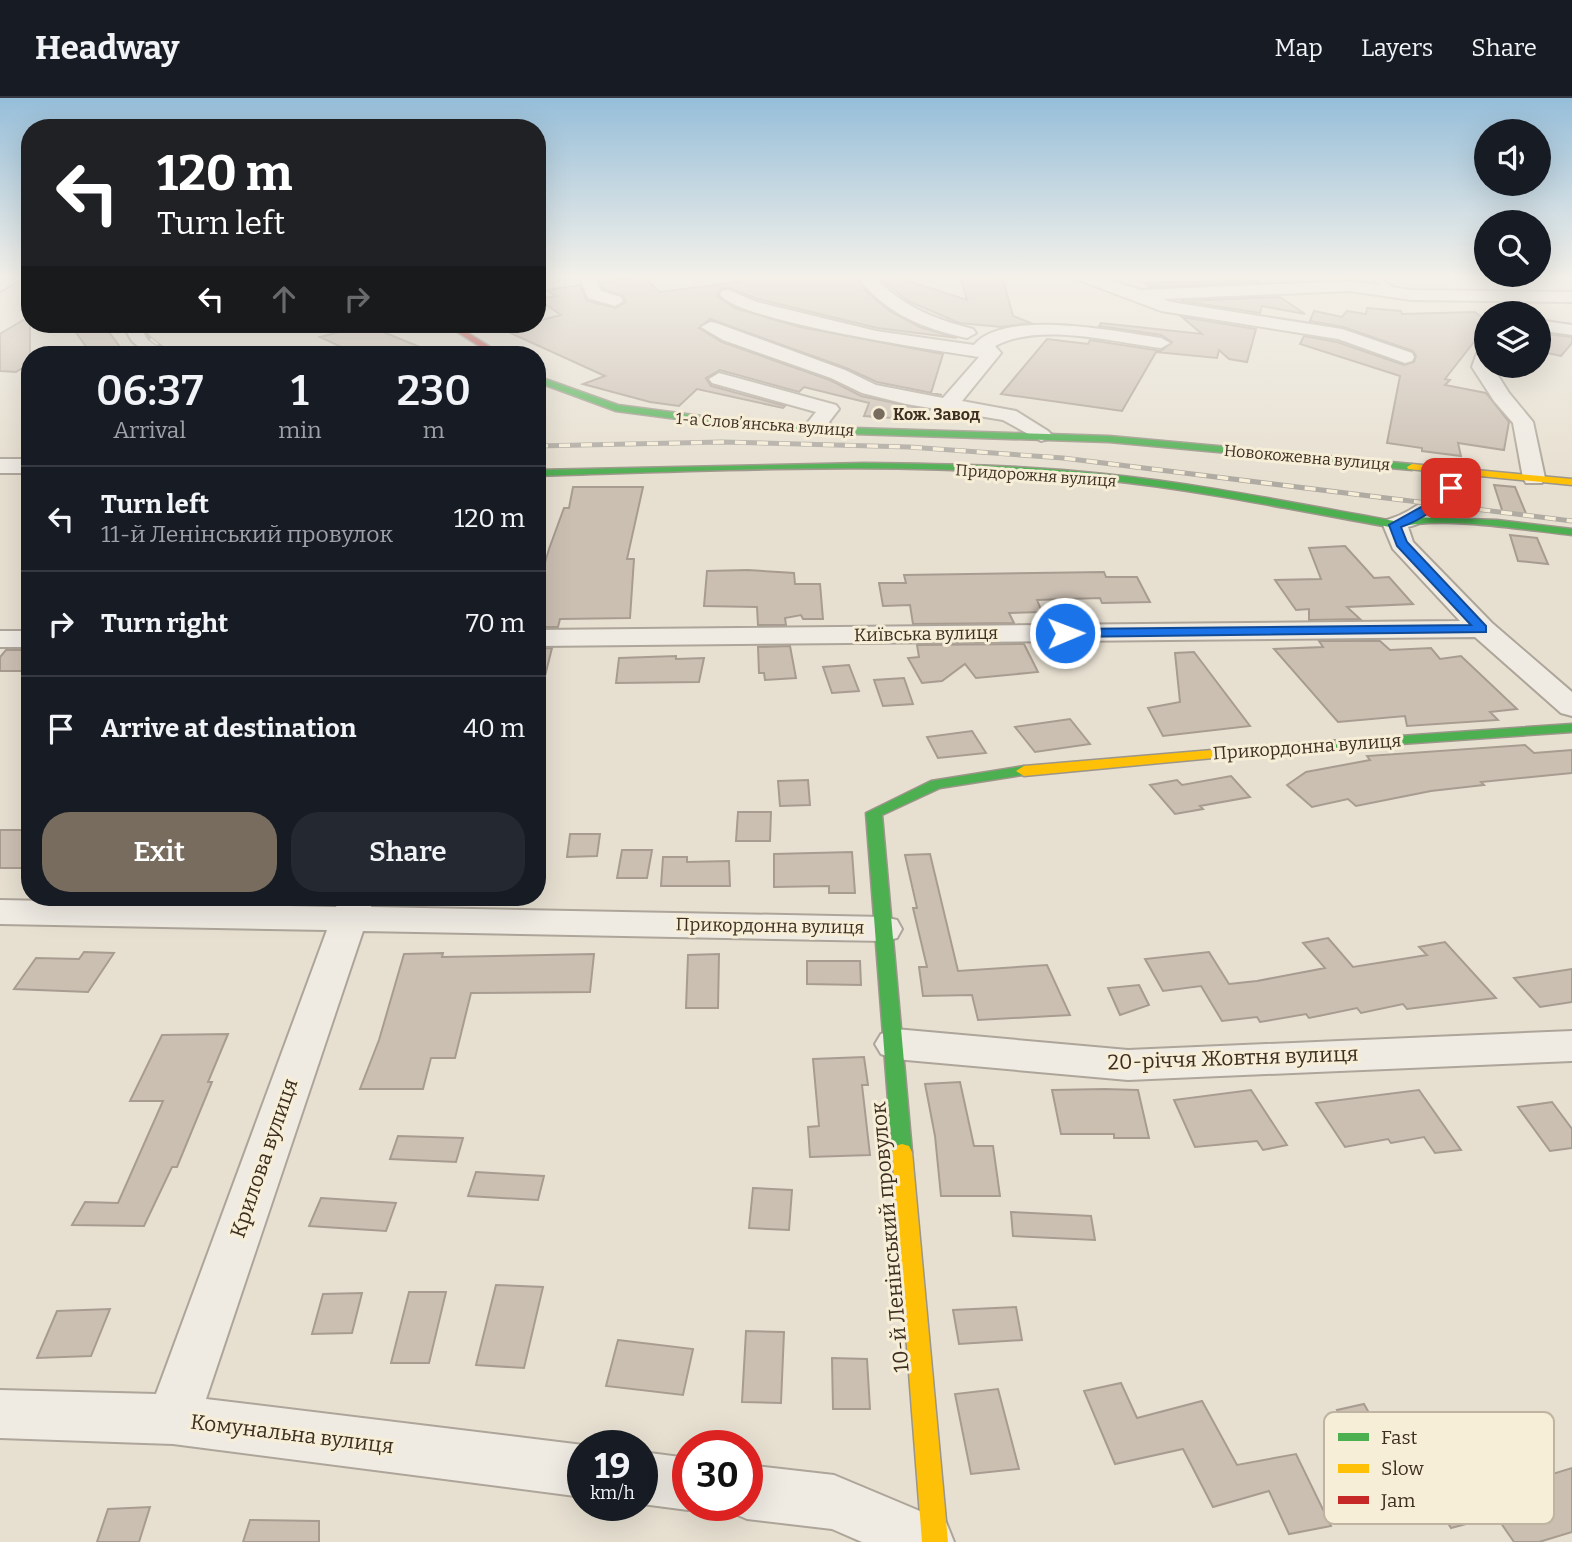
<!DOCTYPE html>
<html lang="en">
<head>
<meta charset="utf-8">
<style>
	body { margin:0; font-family:Bitter,serif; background:#242831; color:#f1f3f6; height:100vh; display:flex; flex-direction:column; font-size:26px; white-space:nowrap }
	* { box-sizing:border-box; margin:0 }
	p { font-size:23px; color:#9ea1a6 }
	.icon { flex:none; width:38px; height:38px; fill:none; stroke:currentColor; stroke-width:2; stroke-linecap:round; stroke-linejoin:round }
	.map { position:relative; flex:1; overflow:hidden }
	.side { position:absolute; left:21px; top:248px; width:525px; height:560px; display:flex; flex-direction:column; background:#171b24; border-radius:28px; box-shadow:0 7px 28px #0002 }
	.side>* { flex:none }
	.hud { position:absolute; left:21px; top:21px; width:525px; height:214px; border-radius:28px; box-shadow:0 7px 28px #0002; background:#202124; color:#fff; overflow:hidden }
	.controls { position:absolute; left:1474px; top:21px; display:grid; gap:14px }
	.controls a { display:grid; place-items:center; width:77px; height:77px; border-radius:50%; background:#171b24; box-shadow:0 7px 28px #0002; font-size:35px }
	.speed { position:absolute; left:567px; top:1332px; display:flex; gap:14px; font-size:35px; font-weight:700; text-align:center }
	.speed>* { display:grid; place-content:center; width:91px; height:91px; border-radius:50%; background:#171b24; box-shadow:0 7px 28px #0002; line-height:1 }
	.speed small { font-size:18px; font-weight:400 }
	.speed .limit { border:10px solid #d22; background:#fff; color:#111 }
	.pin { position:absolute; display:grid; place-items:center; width:60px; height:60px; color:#fff; margin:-30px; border-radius:14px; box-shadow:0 4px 10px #0006 }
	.me { position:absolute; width:77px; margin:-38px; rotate:89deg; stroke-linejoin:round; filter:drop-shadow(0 0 5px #0008) }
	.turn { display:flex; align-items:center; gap:24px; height:147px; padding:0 21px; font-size:32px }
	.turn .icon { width:91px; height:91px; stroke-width:2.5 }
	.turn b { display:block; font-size:49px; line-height:60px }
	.lanes { display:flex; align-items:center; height:66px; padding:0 21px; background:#0003; justify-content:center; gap:35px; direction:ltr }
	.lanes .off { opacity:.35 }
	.eta { display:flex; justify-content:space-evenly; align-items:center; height:119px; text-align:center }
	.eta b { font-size:42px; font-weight:600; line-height:49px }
	.primary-button { display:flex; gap:14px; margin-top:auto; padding:14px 21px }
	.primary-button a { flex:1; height:80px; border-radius:28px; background:#786c5e; color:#fff; font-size:28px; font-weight:600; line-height:80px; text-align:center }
	.primary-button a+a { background:#242831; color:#f1f3f6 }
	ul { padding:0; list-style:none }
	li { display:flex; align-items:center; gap:21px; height:105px; padding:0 21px; border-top:2px solid #363941 }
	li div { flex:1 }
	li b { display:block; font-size:26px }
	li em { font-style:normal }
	header { display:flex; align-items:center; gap:42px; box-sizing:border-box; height:98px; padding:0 35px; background:#171b24; border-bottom:2px solid #363941 }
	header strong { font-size:33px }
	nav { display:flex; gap:38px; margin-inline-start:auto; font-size:24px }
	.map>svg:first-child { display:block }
	.building { fill:#cbbfb2; stroke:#a89c90; stroke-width:2 }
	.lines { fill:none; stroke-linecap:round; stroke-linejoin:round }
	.lane-casing { stroke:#ada599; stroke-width:3 }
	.street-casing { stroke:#ada599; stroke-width:4 }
	.fast-casing { stroke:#9c958a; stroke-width:3 }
	.slow-casing { stroke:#9c958a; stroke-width:3 }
	.jam-casing { stroke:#9c958a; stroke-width:3 }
	.lane { fill:#efebe3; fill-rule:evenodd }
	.street { fill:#efebe3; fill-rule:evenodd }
	.fast { fill:#4caf50; fill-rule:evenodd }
	.slow { fill:#ffc107; fill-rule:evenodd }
	.jam { fill:#c62828; fill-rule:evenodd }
	.rail-far1-casing { stroke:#afaaa2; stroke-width:4.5 }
	.rail-casing { stroke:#afaaa2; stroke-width:5 }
	.rail-far1 { stroke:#f7eed8; stroke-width:2.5; stroke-dasharray:9; stroke-linecap:butt }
	.rail { stroke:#f7eed8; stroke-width:3.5; stroke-dasharray:11; stroke-linecap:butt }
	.route { fill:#1a73e8; stroke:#114b97; stroke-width:2 }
	.poi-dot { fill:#786c5e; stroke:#f7eed8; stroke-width:2.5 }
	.labels { text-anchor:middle; stroke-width:6; stroke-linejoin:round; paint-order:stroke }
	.far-poi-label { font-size:16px; font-weight:bold; fill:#3d2e20; stroke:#f7eed8; text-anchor:start }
	.far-street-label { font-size:16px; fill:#3d2e20; stroke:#f7eed8 }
	.street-label { font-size:18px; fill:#3d2e20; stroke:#f7eed8 }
	.near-street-label { font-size:21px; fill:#3d2e20; stroke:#f7eed8 }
	.key { fill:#f7eed8; stroke:#bfb4a1; stroke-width:2 }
	.key-label { font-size:19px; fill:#3d2e20 }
</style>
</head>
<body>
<header>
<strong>Headway</strong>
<nav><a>Map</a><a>Layers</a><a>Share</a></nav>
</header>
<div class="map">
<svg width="1572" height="1444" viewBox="0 0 1572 1444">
	<rect width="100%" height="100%" fill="#e7e0d1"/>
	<path class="building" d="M 642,178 L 660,194 L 737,184 L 728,178 L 854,178 L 866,193 L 891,214 L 920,229 L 957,240 L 877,230 L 758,201 L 729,190 L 722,190 L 717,198 L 735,210 L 800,229 L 943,256 L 931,295 L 942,297 L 877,284 L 846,270 L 710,221 L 699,230 L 722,244 L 830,282 L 861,298 L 929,312 L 923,317 L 895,311 L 892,320 L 864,318 L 869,305 L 804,289 L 799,294 L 720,272 L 706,280 L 711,288 L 785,308 L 783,310 L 697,291 L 679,308 L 650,304 L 583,286 L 605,278 L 504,232 L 537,226 L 537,223 L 561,217 L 538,201 L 556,198 L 546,192 L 580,187 L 587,203 L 616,210 L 626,204 L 623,198 L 603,191 L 600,184 Z
		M 877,178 L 900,178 L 902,181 L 967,202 L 960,178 L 1002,178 L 1013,218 L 1031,225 L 1002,229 L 959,225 L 908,203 Z
		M 1256,182 L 1260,184 L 1149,189 L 1145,185 Z
		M 1280,199 L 1305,216 L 1262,208 L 1260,215 L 1181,203 Z
		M 1367,210 L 1401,213 L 1402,216 L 1475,214 L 1484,221 L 1484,231 L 1445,281 L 1450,282 L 1445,287 L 1486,295 L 1509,324 L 1504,352 L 1458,345 L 1461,358 L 1422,353 L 1422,350 L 1387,345 L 1400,278 L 1300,246 L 1304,238 L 1337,244 L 1404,267 L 1414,264 L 1416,258 L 1413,253 L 1343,229 L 1310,223 L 1314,213 L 1342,219 L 1347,213 L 1366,216 Z
		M 30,218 L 30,265 L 16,274 L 0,273 L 0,236 Z
		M 1182,219 L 1256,231 L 1247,264 L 1229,261 L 1219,252 L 1217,260 L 1156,254 L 1122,313 L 1001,296 L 1047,241 L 1088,246 L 1090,242 L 1161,253 L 1172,244 L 1161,237 L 1099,228 L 1101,225 L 1202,236 Z
		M 70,226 L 103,226 L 123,253 L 92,257 Z
		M 366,227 L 437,256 L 437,257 L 358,257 L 320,239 Z
		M 1538,235 L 1572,239 L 1572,245 L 1561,258 L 1538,253 Z
		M 1494,387 L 1515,389 L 1527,418 L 1503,415 Z
		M 573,389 L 643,389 L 627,461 L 634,461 L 630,520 L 560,521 L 558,529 L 537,529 L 537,492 L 549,451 L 564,410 L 569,410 Z
		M 1510,437 L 1537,440 L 1548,466 L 1518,463 Z
		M 1345,448 L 1374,480 L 1389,479 L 1413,506 L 1347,509 L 1360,521 L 1309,522 L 1309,511 L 1296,512 L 1275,482 L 1321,481 L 1309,450 Z
		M 748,472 L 794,475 L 795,486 L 820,486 L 823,521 L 803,521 L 801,517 L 785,520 L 786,527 L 758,527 L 757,509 L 704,508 L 707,473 Z
		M 1104,474 L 1106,479 L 1137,479 L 1150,504 L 1102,505 L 1100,500 L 1037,502 L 1042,514 L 1009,515 L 1014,525 L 913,526 L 910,507 L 883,508 L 879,485 L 906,485 L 904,477 Z
		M 1319,543 L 1380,543 L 1390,552 L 1431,550 L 1440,561 L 1461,558 L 1517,611 L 1490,614 L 1498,622 L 1407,628 L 1405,618 L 1338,624 L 1274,551 L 1323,549 Z
		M 1024,546 L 1038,574 L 976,580 L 965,566 L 942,583 L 922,585 L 908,560 L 919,559 L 917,547 Z
		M 790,548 L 796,580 L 765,582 L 764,575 L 759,575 L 758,549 Z
		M 552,550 L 545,578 L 537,577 L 537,551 Z
		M 6,552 L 30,552 L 30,573 L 0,573 L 0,559 Z
		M 1194,554 L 1250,628 L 1163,638 L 1148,610 L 1180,604 L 1175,555 Z
		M 676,558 L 676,561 L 704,560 L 699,584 L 616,585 L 619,560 Z
		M 849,567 L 859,593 L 832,595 L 823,569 Z
		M 904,580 L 913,606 L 883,608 L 874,582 Z
		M 1070,621 L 1090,646 L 1035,654 L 1015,629 Z
		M 972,633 L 986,655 L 938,660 L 927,639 Z
		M 1525,647 L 1534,655 L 1572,652 L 1572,675 L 1481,684 L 1484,687 L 1431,693 L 1356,708 L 1348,701 L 1312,709 L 1287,687 L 1306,674 L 1370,662 L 1367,658 Z
		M 1231,678 L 1250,699 L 1200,708 L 1203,711 L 1175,716 L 1150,687 L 1177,682 L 1182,687 Z
		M 808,682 L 810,707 L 780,708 L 778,683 Z
		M 738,714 L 771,714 L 770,743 L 736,743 Z
		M 0,732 L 30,732 L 30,762 L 24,770 L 0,770 Z
		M 570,736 L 600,736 L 597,758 L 567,759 Z
		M 622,752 L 652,752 L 647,780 L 617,780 Z
		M 852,754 L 855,795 L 829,795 L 829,788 L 774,789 L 774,756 Z
		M 930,756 L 958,873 L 1047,867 L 1070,917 L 978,922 L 972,897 L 923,898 L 919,869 L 927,869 L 913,810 L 917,810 L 905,757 Z
		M 663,759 L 687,759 L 687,764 L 729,763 L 730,788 L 661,788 Z
		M 1328,840 L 1353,869 L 1427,857 L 1419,849 L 1445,844 L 1496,900 L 1407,911 L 1403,906 L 1361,915 L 1357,910 L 1309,920 L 1306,916 L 1260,924 L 1257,919 L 1222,923 L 1201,888 L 1163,893 L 1145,861 L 1209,854 L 1229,886 L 1257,883 L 1325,870 L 1303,845 Z
		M 84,854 L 114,855 L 88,894 L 14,891 L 36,860 L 79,861 Z
		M 443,855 L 442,859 L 594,856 L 590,894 L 471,895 L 455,960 L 431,960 L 423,991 L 360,991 L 379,942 L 404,856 Z
		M 719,856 L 718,910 L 686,910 L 688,857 Z
		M 807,863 L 860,863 L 861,887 L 807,886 Z
		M 1572,871 L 1572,904 L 1540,909 L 1514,880 Z
		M 1139,887 L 1149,907 L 1120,917 L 1108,890 Z
		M 228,936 L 208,984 L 212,984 L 177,1069 L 172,1069 L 144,1128 L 72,1127 L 85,1104 L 118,1105 L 163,1003 L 130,1003 L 162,937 Z
		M 864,959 L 868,987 L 862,987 L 870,1057 L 810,1059 L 808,1029 L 819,1028 L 813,961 Z
		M 960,984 L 974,1048 L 993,1048 L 1000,1098 L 941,1098 L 935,1038 L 925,986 Z
		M 1105,991 L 1138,992 L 1149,1040 L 1114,1040 L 1114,1036 L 1061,1036 L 1052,992 Z
		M 1251,992 L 1287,1047 L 1263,1052 L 1257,1043 L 1195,1049 L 1174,1002 Z
		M 1419,992 L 1461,1052 L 1435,1055 L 1424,1039 L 1391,1045 L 1388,1041 L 1345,1049 L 1316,1005 Z
		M 1552,1004 L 1572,1031 L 1572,1050 L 1550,1053 L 1518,1009 Z
		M 398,1038 L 463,1040 L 456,1064 L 390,1061 Z
		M 476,1074 L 544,1078 L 538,1102 L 468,1098 Z
		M 753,1090 L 792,1092 L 789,1132 L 749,1130 Z
		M 321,1100 L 396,1105 L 386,1133 L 309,1128 Z
		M 1011,1114 L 1091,1118 L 1095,1142 L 1013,1138 Z
		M 496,1187 L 543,1189 L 524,1270 L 476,1267 Z
		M 409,1194 L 446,1194 L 429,1265 L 391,1265 Z
		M 362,1195 L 352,1235 L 312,1236 L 323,1196 Z
		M 1016,1209 L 1022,1242 L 959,1246 L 953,1212 Z
		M 110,1211 L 91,1258 L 37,1260 L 57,1213 Z
		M 746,1233 L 784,1234 L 781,1305 L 742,1304 Z
		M 618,1242 L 693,1251 L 683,1297 L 606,1288 Z
		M 832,1260 L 867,1261 L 870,1311 L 833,1311 Z
		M 1121,1285 L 1137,1320 L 1202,1303 L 1237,1367 L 1296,1356 L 1331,1428 L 1289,1436 L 1269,1393 L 1213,1409 L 1183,1351 L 1115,1366 L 1084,1293 Z
		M 998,1291 L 1019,1371 L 971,1376 L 955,1296 Z
		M 1364,1306 L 1402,1373 L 1442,1362 L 1460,1390 L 1514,1373 L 1523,1385 L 1572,1370 L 1572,1434 L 1539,1444 L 1514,1444 L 1496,1418 L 1451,1430 L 1430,1397 L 1389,1407 L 1337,1312 Z
		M 150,1409 L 139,1444 L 97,1444 L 108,1411 Z
		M 250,1422 L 319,1423 L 319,1444 L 243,1444 Z"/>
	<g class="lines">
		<g class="lane-casing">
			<path id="lane" d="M 1368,178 L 1377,178 L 1401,195 L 1394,197 Z"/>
		</g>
		<g class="street-casing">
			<path id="street" d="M 7,178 L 26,178 L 0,193 L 0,181 Z
				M 579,178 L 595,178 L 601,193 L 621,199 L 623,203 L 615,208 L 588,200 Z
				M 857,178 L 874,178 C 901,208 934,221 973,231 L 976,235 L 967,240 C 924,231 884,215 857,178 Z
				M 1074,178 L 1097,178 L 1141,192 L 1349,183 L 1412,192 L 1572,194 L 1572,204 L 1412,202 L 1349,193 L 1163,201 L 1171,204 L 1342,231 L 1412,255 L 1414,259 L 1412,263 L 1405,265 L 1338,241 L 1161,213 L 1076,181 Z
				M 728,192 L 757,204 L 876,233 L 974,247 C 1004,210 1118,234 1161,240 L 1170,245 L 1161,250 C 1112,244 1040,224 995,248 L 1001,255 L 962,303 L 1016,313 L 1048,333 L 1052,337 L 1048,341 L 1041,343 L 1003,322 L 906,306 L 862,295 L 831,280 L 723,242 L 701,229 L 710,224 L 716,225 L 845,272 L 876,287 L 943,300 L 979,259 C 935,252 743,224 720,197 L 722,193 Z
				M 1538,222 L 1572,227 L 1572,237 L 1538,232 Z
				M 122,226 L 140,226 L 145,236 L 168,257 L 148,257 L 132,243 Z
				M 1486,249 L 1486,268 L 1492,268 L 1509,295 L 1533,324 L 1545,380 L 1542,385 L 1526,385 L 1523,380 L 1513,325 L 1494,303 L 1472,269 L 1477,255 Z
				M 719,275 L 836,307 L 839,311 L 829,324 L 834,332 L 830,336 L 816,336 L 808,324 L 816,314 L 712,285 L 709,281 Z
				M 0,361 L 30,361 L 30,375 L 0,375 Z
				M 1468,367 L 1476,369 L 1479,374 L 1476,379 C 1456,398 1435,423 1408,429 L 1413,444 L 1492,525 L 1572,594 L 1572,618 L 1561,615 L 1475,539 L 537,548 L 537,532 L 1460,523 L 1393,451 L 1383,427 L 1387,422 C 1401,418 1417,409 1429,398 C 1441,388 1453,371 1468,367 Z
				M 0,533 L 30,533 L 30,549 L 0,549 Z
				M 340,800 L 372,800 L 371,809 L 884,819 L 897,822 L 902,831 L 897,840 L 884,843 L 363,833 L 206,1301 L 583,1347 L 583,1399 L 173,1346 L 0,1340 L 0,1292 L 156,1296 L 327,832 L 0,826 L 0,802 L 336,809 Z
				M 895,931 L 1128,952 L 1572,933 L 1572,963 L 1128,982 L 895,961 L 881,956 L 875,946 L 881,936 Z
				M 642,1354 L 688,1360 L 688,1407 L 701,1407 L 688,1412 L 642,1406 Z
				M 747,1367 L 834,1377 L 946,1424 L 954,1444 L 862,1444 L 832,1431 L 747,1421 L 728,1413 L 725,1407 L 747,1407 Z"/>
		</g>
		<g class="fast-casing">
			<path id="fast" d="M 537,278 L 618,307 L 731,322 L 823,329 L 1109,338 L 1412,366 L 1417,369 L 1412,372 L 1109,344 L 823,335 L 731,328 L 616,313 L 537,284 Z
				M 864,365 C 944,366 1025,367 1104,376 C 1202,386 1298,406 1394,423 L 1408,419 L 1497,422 L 1572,431 L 1572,437 C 1523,432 1441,417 1395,430 C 1298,413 1201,392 1103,382 C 915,362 725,372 537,378 L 537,372 Z
				M 1572,626 L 1572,634 L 1271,655 L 1264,651 L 1271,647 Z
				M 1024,668 L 1032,673 L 1029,676 L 940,690 L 882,717 L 912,1054 L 909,1060 L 902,1062 L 895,1060 L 892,1054 L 866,715 L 931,683 Z"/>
		</g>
		<g class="slow-casing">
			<path id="slow" d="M 1412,366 L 1572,381 L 1572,387 L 1408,371 L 1407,369 Z
				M 1271,647 L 1276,648 L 1278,651 L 1276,654 L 1024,678 L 1016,673 L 1024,668 Z
				M 902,1046 L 909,1048 L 912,1054 L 948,1444 L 922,1444 L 892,1054 L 895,1048 Z"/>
		</g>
		<g class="jam-casing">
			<path id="jam" d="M 445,226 L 454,226 L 503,257 L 493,257 Z"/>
		</g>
		<use href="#lane" class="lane"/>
		<use href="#street" class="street"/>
		<use href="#fast" class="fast"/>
		<use href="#slow" class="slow"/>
		<use href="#jam" class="jam"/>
		<g class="rail-far1-casing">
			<path id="rail-far1" d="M 141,226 L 149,240 L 172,257"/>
		</g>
		<g class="rail-casing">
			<path id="rail" d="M 537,348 L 722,344 L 909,349 L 1063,360 L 1572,423"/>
		</g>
		<use href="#rail-far1" class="rail-far1"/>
		<use href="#rail" class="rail"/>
	</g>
	<linearGradient id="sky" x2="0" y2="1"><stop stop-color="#96bed9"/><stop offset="0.47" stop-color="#f4f1ea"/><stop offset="1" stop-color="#f4f1ea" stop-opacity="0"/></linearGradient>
	<rect width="1572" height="380" fill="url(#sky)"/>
	<path class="route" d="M 1447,388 L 1456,390 C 1442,407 1422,422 1401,429 L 1407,444 L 1486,528 L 1486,534 L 1065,539 L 1058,535 L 1065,531 L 1471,527 L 1397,448 L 1389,427 L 1430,404 Z"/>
	<circle class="poi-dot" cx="879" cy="316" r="7"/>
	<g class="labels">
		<g class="far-poi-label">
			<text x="893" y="322">Кож. Завод</text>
		</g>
		<g class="far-street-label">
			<text transform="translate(765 326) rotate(4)" y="6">1-а Слов’янська вулиця</text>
			<text transform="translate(1307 359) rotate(5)" y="6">Новокожевна вулиця</text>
			<text transform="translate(1036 377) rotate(4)" y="6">Придорожня вулиця</text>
		</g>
		<g class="street-label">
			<text transform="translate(926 536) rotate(-1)" y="6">Київська вулиця</text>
			<text transform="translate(1307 649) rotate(-4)" y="6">Прикордонна вулиця</text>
			<text transform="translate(770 828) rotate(1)" y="6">Прикордонна вулиця</text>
		</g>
		<g class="near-street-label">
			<text transform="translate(1233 960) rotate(-2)" y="7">20-річчя Жовтня вулиця</text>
			<text transform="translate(264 1060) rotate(-71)" y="7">Крилова вулиця</text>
			<text transform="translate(890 1139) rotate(-95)" y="7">10-й Ленінський провулок</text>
			<text transform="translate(292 1336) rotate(7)" y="7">Комунальна вулиця</text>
		</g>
	</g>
	<rect x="1324" y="1314" width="230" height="112" rx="10" class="key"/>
	<rect x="1338" y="1335" width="31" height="8" fill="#4caf50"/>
	<rect x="1338" y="1366" width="31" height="9" fill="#ffc107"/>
	<rect x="1338" y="1398" width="31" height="8" fill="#c62828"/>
	<g class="key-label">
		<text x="1381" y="1346">Fast</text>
		<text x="1381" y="1377">Slow</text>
		<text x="1381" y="1409">Jam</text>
	</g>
</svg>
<div class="controls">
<a><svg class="icon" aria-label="sound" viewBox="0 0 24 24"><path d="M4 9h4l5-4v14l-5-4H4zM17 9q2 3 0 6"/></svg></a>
<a><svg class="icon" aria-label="search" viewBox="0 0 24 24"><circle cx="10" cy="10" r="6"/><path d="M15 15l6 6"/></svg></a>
<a><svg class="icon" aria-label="layers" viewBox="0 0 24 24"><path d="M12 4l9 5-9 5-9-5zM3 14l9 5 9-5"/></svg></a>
</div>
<div class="speed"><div>19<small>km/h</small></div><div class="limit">30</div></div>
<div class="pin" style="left:1451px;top:390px;background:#d93025"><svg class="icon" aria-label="arrive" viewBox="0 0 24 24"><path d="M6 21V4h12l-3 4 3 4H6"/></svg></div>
<svg class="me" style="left:1065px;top:535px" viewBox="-20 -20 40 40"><circle r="17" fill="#1a73e8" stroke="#fff" stroke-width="3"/><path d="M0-11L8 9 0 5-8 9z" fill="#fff"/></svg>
<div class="hud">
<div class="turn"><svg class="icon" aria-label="left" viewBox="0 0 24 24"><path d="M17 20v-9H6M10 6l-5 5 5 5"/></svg><div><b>120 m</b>Turn left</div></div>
<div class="lanes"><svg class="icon" aria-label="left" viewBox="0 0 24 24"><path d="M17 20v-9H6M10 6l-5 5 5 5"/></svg><svg class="icon off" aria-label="ahead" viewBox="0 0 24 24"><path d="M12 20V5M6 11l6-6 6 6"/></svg><svg class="icon off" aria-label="right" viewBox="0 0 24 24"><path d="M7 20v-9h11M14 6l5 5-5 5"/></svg></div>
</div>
<section class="side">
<div class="eta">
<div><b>06:37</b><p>Arrival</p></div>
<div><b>1</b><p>min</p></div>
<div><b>230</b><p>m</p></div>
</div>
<ul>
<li><svg class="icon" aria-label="left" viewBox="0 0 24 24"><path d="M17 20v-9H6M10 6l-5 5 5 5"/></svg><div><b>Turn left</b><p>11-й Ленінський провулок</p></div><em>120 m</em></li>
<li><svg class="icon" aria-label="right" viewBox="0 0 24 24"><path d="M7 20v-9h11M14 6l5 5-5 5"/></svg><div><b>Turn right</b></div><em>70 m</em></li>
<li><svg class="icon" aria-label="arrive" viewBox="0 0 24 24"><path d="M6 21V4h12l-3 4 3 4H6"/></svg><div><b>Arrive at destination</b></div><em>40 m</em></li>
</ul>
<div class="primary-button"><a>Exit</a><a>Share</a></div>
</section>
</div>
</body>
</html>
